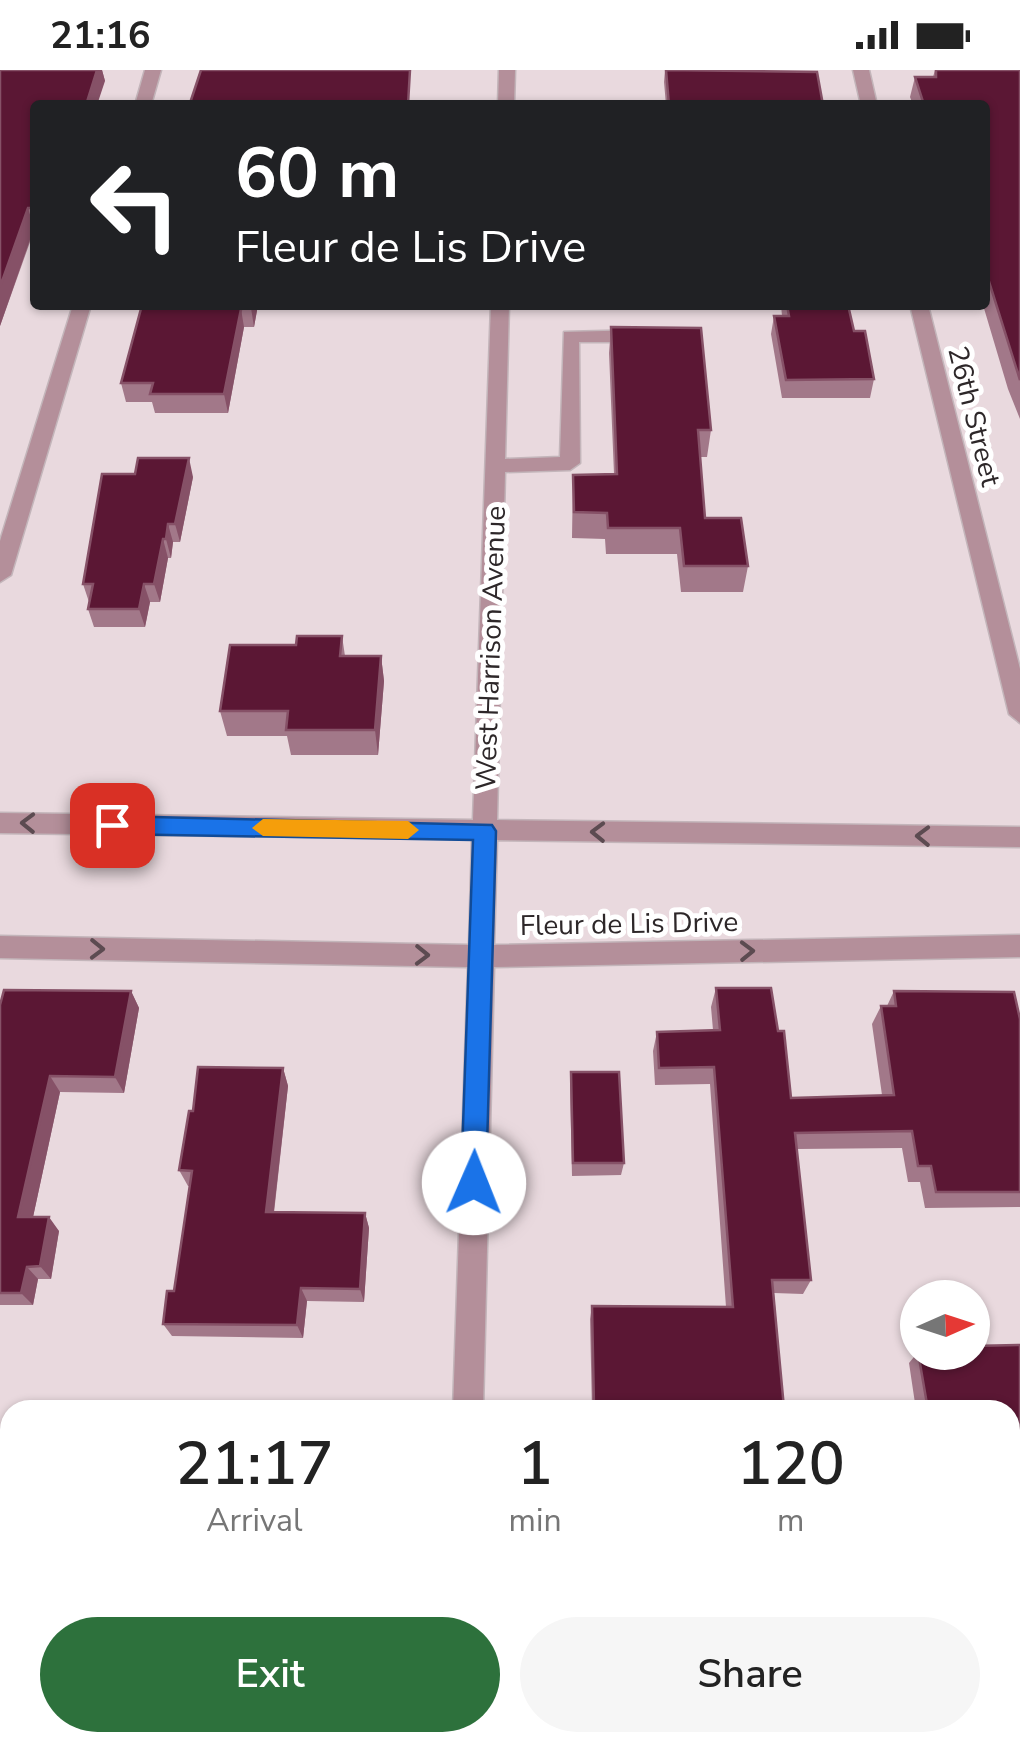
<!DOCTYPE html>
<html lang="en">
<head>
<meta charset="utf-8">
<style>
	body { margin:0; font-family:"Nunito Sans",sans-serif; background:#f6f6f6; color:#222; height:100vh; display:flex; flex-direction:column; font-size:38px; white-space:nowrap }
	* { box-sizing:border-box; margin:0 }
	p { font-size:32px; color:#767676 }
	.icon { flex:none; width:55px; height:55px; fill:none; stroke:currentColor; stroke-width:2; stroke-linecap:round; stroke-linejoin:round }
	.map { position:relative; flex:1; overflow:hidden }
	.sheet { position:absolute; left:0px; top:1330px; width:1020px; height:352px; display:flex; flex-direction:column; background:#fff; border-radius:30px 30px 0 0; box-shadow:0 2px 8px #0004 }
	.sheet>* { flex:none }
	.guide { position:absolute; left:30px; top:30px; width:960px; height:210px; border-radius:10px; box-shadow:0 2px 8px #0004; background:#202124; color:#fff; overflow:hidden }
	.needle { width:65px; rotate:87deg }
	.buttons { position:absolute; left:900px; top:1210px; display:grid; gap:20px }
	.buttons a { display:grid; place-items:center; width:90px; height:90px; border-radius:50%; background:#fff; box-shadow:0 2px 8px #0004; font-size:50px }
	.pin { position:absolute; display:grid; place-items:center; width:85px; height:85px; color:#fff; margin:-42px; border-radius:20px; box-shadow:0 5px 15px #0006 }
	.me { position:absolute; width:110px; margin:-55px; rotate:1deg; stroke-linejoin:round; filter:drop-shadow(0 0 8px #0008) }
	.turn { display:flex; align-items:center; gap:35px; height:210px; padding:0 40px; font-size:45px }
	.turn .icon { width:130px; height:130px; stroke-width:2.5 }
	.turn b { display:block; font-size:70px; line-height:85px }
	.eta { display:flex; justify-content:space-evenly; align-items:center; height:170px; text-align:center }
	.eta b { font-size:60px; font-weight:600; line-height:70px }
	.button { display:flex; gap:20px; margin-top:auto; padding:20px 40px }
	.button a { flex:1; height:115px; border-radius:60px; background:#2d713c; color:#fff; font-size:40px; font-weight:600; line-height:115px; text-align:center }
	.button a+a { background:#f6f6f6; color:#222 }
	.status { display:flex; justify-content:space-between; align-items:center; height:70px; padding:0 50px; background:#fff; direction:ltr }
	.status svg { height:28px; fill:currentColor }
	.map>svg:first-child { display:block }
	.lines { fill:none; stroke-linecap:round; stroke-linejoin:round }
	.minor-casing { stroke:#c3b5ba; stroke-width:3 }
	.minor { fill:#b48f9a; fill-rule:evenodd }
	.wall { fill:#a27889 }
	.shaded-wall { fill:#865167 }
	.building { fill:#5b1734; stroke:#865167; stroke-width:2.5 }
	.oneway { stroke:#5c4b51 }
	.route { fill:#1a73e8; stroke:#114b97; stroke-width:2.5 }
	.slow { fill:#f59e0b }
	.labels { text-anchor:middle; stroke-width:10; stroke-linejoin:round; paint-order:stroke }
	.street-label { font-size:28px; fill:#2d2729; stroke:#fff }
</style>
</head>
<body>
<div class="status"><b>21:16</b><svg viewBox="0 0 49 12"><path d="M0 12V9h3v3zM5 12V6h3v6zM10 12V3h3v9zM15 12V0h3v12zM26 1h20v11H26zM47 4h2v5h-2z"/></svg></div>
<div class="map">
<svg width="1020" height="1681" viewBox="0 0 1020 1681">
	<rect width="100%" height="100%" fill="#e9d9de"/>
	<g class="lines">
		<g class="minor-casing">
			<path id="minor" d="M 145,0 L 161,0 L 151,35 L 135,35 Z
				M 499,0 L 515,0 L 514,35 L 498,35 Z
				M 853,0 L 869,0 L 877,35 L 861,35 Z
				M 73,235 L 91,235 L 11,505 L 0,512 L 0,471 Z
				M 491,235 L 509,235 L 505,389 L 560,387 L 564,262 L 644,260 L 653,266 L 644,272 L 579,272 L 580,393 L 570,400 L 505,402 L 497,750 L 1020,757 L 1020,777 L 497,770 L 494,875 L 1020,865 L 1020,887 L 494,897 L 483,1340 L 453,1340 L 468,897 L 0,888 L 0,866 L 469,875 L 472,769 L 0,763 L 0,743 L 473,750 Z
				M 910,235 L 928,235 L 1020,599 L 1020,653 L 1009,644 Z
				M 443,1672 L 477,1672 L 477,1681 L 443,1681 Z"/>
		</g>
		<use href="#minor" class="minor"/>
	</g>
	<path class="wall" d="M 0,0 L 102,0 L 105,11 L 35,35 L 35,158 L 0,256 Z
		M 665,0 L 718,0 L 823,35 L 666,35 L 664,12 Z
		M 935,0 L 1020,0 L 1020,349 L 1008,319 L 983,235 L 985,235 L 985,35 L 913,35 L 910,27 L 915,7 L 933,7 Z
		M 142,235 L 258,235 L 254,257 L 244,257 L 228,343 L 155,343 L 152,332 L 126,332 L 121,313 Z
		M 781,235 L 848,235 L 854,261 L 874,309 L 870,328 L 782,328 L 771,264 L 774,246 L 782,246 Z
		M 611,257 L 711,360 L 707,387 L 700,387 L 705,448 L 748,496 L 743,522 L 681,522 L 677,484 L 606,484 L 605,469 L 572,468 L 573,405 L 614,404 L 609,283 Z
		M 193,407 L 180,472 L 173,472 L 171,488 L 168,488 L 160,532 L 150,532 L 145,557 L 94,557 L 88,539 L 89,532 L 83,514 Z
		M 342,566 L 345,586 L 381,586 L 384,611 L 378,685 L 291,685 L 287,666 L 227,666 L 220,641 L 296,575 Z
		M 716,918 L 791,1028 L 882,1025 L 872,954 L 881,936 L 887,936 L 894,921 L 1020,949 L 1020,1137 L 925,1138 L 920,1112 L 908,1112 L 902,1078 L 797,1079 L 811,1210 L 803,1224 L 774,1223 L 784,1338 L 783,1340 L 592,1340 L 590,1249 L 592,1236 L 726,1237 L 710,1014 L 655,1015 L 653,981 L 657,962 L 713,960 L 711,937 Z
		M 131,921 L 139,938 L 124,1023 L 60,1022 L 33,1147 L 59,1161 L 51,1209 L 38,1209 L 33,1235 L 0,1235 L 0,935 Z
		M 283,998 L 288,1016 L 274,1143 L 365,1143 L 369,1158 L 364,1232 L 307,1231 L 303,1268 L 172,1266 L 163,1254 L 174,1221 L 190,1116 L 188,1116 L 179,1100 L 193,1041 Z
		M 571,1002 L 624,1093 L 621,1105 L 572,1106 L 570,1016 Z
		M 1020,1275 L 1020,1641 L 1018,1641 L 1014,1625 L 1010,1625 L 1010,1340 L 916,1340 L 909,1293 L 918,1282 L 972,1282 Z
		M 0,1399 L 10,1399 L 10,1485 L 0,1485 Z"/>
	<path class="shaded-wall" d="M 97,0 L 102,0 L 105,11 L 97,35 L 86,35 Z
		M 28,138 L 34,158 L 0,256 L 0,217 Z
		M 251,235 L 258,235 L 254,257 L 251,238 Z
		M 241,239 L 244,257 L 228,343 L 224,324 Z
		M 189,388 L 193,407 L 180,472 L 175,454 Z
		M 168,454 L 173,472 L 171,488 L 166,469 Z
		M 163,469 L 168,488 L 160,532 L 154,514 Z
		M 144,514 L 150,532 L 145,557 L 139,539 Z
		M 381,586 L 384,611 L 378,685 L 375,660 Z
		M 131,921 L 139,938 L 124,1023 L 115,1007 Z
		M 283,998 L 288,1016 L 272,1157 L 266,1142 Z
		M 50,1006 L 60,1022 L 30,1161 L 18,1147 Z
		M 365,1143 L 369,1158 L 364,1232 L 360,1219 Z
		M 49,1147 L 59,1161 L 51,1209 L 40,1196 Z
		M 27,1197 L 38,1209 L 33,1235 L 21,1223 Z
		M 301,1218 L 307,1231 L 303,1268 L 297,1255 Z
		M 256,1672 L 265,1672 L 264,1681 L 255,1681 Z"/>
	<path class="building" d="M 0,0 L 97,0 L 86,35 L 35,35 L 35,138 L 28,138 L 0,217 Z
		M 201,0 L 410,0 L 408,34 L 194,35 L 195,33 L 190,33 Z
		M 666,0 L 817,2 L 823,35 L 669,35 Z
		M 936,0 L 1020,0 L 1020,310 L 985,199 L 985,35 L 924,35 L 915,7 L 936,7 Z
		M 142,235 L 251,235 L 251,238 L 241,239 L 224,324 L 150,324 L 153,313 L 121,313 Z
		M 787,235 L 848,235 L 854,261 L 865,261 L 874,309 L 786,310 L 774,246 L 789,246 Z
		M 611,257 L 701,258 L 711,360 L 698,360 L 705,448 L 741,448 L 748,496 L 684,496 L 680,458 L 608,458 L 607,443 L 574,442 L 573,405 L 617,404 Z
		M 138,388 L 189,388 L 175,454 L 168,454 L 166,469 L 163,469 L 154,514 L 144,514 L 139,539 L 88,539 L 93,514 L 83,514 L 102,404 L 135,404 Z
		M 297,566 L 342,566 L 340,586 L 381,586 L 375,660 L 286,660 L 288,641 L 220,641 L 230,575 L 296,575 Z
		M 716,918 L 771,918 L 778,961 L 784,961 L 791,1028 L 894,1025 L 881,936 L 896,936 L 894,921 L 1014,922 L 1020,949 L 1020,1122 L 936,1122 L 931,1096 L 918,1096 L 912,1061 L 795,1063 L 811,1210 L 772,1210 L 784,1338 L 594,1336 L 592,1236 L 733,1237 L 714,997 L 659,998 L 657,962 L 720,960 Z
		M 4,920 L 131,921 L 115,1007 L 50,1006 L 18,1147 L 49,1147 L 40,1196 L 27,1197 L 21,1223 L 0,1223 L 0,935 Z
		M 198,997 L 283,998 L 266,1142 L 365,1143 L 360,1219 L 301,1218 L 297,1255 L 163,1254 L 167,1221 L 174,1221 L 192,1101 L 179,1100 L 189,1041 L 193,1041 Z
		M 571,1002 L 619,1002 L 624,1093 L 573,1093 Z
		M 1020,1275 L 1020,1622 L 1010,1622 L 1010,1340 L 928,1340 L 918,1282 L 972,1282 L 972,1276 Z
		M 0,1399 L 10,1399 L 10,1478 L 0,1478 Z
		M 173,1672 L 256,1672 L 255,1681 L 172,1681 Z
		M 561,1672 L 721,1672 L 722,1681 L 561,1681 Z"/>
	<defs><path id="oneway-chevron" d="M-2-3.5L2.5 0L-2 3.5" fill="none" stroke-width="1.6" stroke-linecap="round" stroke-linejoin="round" transform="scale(2.5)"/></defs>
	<g class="oneway">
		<use href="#oneway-chevron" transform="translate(28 753) rotate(-179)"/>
		<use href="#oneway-chevron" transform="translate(598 762) rotate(-179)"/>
		<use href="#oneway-chevron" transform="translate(923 766) rotate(-179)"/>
		<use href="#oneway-chevron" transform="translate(97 879) rotate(1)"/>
		<use href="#oneway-chevron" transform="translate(747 881) rotate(-1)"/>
		<use href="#oneway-chevron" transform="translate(422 885) rotate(1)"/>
	</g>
	<path class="route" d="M 112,746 L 492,755 L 496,761 L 486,1113 L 483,1122 L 474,1125 L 464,1122 L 461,1113 L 473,770 L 112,764 L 101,755 Z"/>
	<path class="slow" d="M 263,749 L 408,751 L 419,760 L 408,769 L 263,766 L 252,758 Z"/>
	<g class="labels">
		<g class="street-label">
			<text transform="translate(975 346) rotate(76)" y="10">26th Street</text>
			<text transform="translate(490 578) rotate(-88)" y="10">West Harrison Avenue</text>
			<text transform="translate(629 853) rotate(-1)" y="10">Fleur de Lis Drive</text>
		</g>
	</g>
</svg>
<div class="buttons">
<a><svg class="needle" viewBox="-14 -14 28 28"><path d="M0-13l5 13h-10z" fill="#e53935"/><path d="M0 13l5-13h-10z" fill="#767676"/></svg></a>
</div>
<div class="pin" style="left:112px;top:755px;background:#d93025"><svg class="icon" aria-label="arrive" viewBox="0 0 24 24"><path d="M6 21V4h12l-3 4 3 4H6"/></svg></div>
<svg class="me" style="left:474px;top:1113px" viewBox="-20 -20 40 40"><circle r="19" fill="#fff"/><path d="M0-13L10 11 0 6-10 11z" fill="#1a73e8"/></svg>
<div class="guide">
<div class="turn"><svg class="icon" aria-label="left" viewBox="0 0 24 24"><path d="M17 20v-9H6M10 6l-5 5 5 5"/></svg><div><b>60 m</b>Fleur de Lis Drive</div></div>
</div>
<section class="sheet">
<div class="eta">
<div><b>21:17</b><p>Arrival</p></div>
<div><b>1</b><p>min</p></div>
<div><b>120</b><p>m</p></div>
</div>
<div class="button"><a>Exit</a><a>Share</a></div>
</section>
</div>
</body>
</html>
